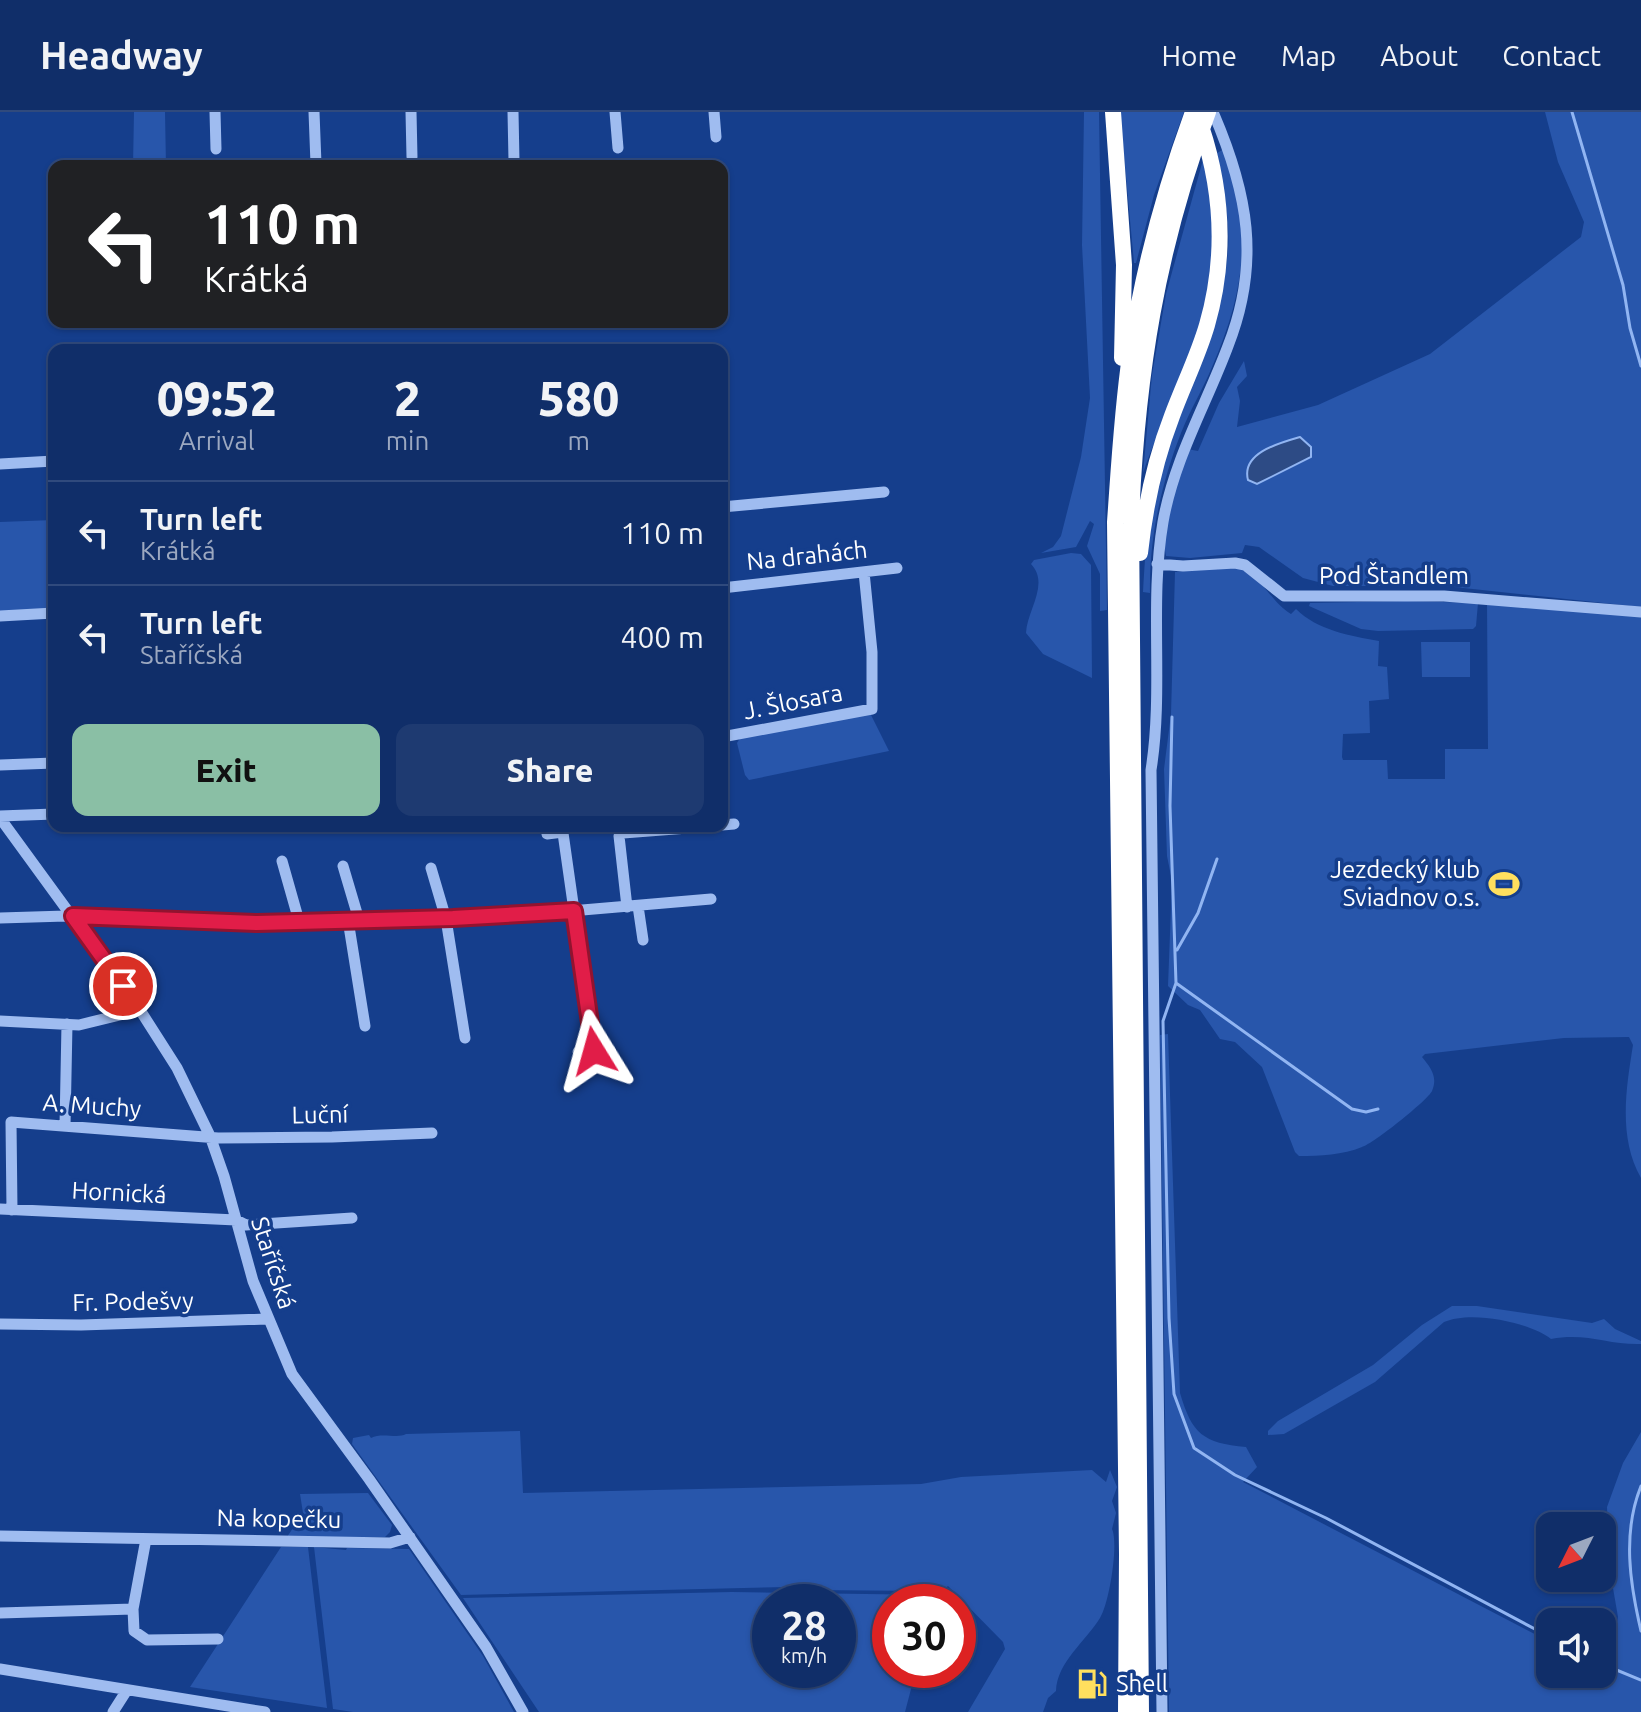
<!DOCTYPE html>
<html lang="en">
<head>
<meta charset="utf-8">
<style>
	body { margin:0; font-family:Ubuntu,sans-serif; background:#1e3a71; color:#f1f3f6; height:100vh; display:flex; flex-direction:column; font-size:30px; white-space:nowrap }
	* { box-sizing:border-box; margin:0 }
	p { font-size:26px; color:#9ca8c0 }
	.icon { flex:none; width:44px; height:44px; fill:none; stroke:currentColor; stroke-width:2; stroke-linecap:round; stroke-linejoin:round }
	.map { position:relative; flex:1; overflow:hidden }
	.details { position:absolute; left:48px; top:232px; width:680px; height:488px; display:flex; flex-direction:column; background:#102e69; border-radius:16px; box-shadow:0 2px 6px #0004,0 0 0 2px #304a7d }
	.details>* { flex:none }
	.top-card { position:absolute; left:48px; top:48px; width:680px; height:168px; border-radius:16px; box-shadow:0 2px 6px #0004,0 0 0 2px #304a7d; background:#202124; color:#fff; overflow:hidden }
	.needle { width:52px; rotate:228deg }
	.buttons { position:absolute; left:1536px; top:1400px; display:grid; gap:16px }
	.buttons a { display:grid; place-items:center; width:80px; height:80px; border-radius:16px; background:#102e69; box-shadow:0 2px 6px #0004,0 0 0 2px #304a7d; font-size:40px }
	.speed { position:absolute; left:752px; top:1472px; display:flex; gap:16px; font-size:40px; font-weight:700; text-align:center }
	.speed>* { display:grid; place-content:center; width:104px; height:104px; border-radius:50%; background:#102e69; box-shadow:0 2px 6px #0004,0 0 0 2px #304a7d; line-height:1 }
	.speed small { font-size:20px; font-weight:400 }
	.speed .limit { border:12px solid #d22; background:#fff; color:#111 }
	.pin { position:absolute; display:grid; place-items:center; width:68px; height:68px; color:#fff; margin:-34px; border:4px solid #fff; border-radius:50%; box-shadow:0 2px 8px #0007 }
	.me { position:absolute; width:88px; margin:-44px; rotate:352deg; stroke-linejoin:round; filter:drop-shadow(0 0 6px #0008) }
	.turn { display:flex; align-items:center; gap:28px; height:168px; padding:0 24px; font-size:36px }
	.turn .icon { width:104px; height:104px; stroke-width:2.5 }
	.turn b { display:block; font-size:56px; line-height:68px }
	.eta { display:flex; justify-content:space-evenly; align-items:center; height:136px; text-align:center }
	.eta b { font-size:48px; font-weight:800; line-height:56px }
	.button { display:flex; gap:16px; margin-top:auto; padding:16px 24px }
	.button a { flex:1; height:92px; border-radius:16px; background:#8abfa5; color:#111; font-size:32px; font-weight:800; line-height:92px; text-align:center }
	.button a+a { background:#1e3a71; color:#f1f3f6 }
	ul { padding:0; list-style:none }
	li { display:flex; align-items:center; gap:24px; height:104px; padding:0 24px; border-top:2px solid #304a7d }
	li div { flex:1 }
	li b { display:block; font-size:30px }
	li em { font-style:normal }
	header { display:flex; align-items:center; gap:48px; box-sizing:border-box; height:112px; padding:0 40px; background:#102e69; border-bottom:2px solid #304a7d }
	header strong { font-size:38px }
	nav { display:flex; gap:44px; margin-inline-start:auto; font-size:28px }
	.map>svg:first-child { display:block }
	.green { fill:#2856ab; fill-rule:evenodd }
	.water { fill:#2d4b85; stroke:#91b5f2; stroke-width:2 }
	.lines { fill:none; stroke-linecap:round; stroke-linejoin:round }
	.stream { stroke:#91b5f2; stroke-width:3 }
	.minor { stroke:#9fbcf0; stroke-width:11 }
	.highway { stroke:#fff; stroke-width:16 }
	.route-casing { stroke:#92132f; stroke-width:20 }
	.route { stroke:#e11d48; stroke-width:14 }
	.labels { text-anchor:middle; stroke-width:7; stroke-linejoin:round; paint-order:stroke }
	.street-label { font-size:24px; fill:#fff; stroke:#153e8c }
	.poi-label { font-size:24px; fill:#fff; stroke:#153e8c; text-anchor:end }
</style>
</head>
<body>
<header>
<strong>Headway</strong>
<nav><a>Home</a><a>Map</a><a>About</a><a>Contact</a></nav>
</header>
<div class="map">
<svg width="1641" height="1600" viewBox="0 0 1641 1600">
	<rect width="100%" height="100%" fill="#153e8c"/>
	<path class="green" d="M 134,0 L 165,0 L 166,54 L 133,54 Z
		M 1084,0 L 1099,0 L 1107,498 L 1100,499 L 1100,462 L 1087,434 L 1094,412 L 1090,409 L 1076,435 L 1041,441 L 1053,435 L 1061,424 L 1081,345 L 1090,286 L 1082,133 Z
		M 1120,0 L 1184,0 L 1154,83 L 1136,151 L 1134,151 Z
		M 1545,0 L 1641,0 L 1641,495 L 1445,474 L 1333,474 L 1303,466 L 1259,435 L 1245,433 L 1242,441 L 1190,446 L 1166,444 C 1159,413 1178,367 1187,337 L 1198,339 L 1219,291 L 1244,249 L 1247,264 L 1237,275 L 1240,289 L 1237,315 L 1318,293 L 1430,242 L 1581,125 L 1584,110 L 1558,50 Z
		M 1224,37 C 1254,116 1245,179 1212,255 C 1203,277 1190,298 1181,321 C 1161,372 1149,427 1150,481 L 1143,480 C 1145,445 1147,411 1155,377 C 1174,300 1222,216 1228,138 C 1230,106 1223,72 1217,41 Z
		M 1204,44 C 1211,89 1217,134 1209,180 C 1198,240 1163,303 1143,361 L 1152,263 L 1166,182 Z
		M 54,408 L 54,497 L 0,500 L 0,410 Z
		M 1071,441 L 1081,442 L 1091,453 L 1092,566 L 1043,542 L 1026,521 C 1027,498 1050,472 1031,452 L 1034,448 Z
		M 1233,454 C 1261,460 1269,489 1291,502 L 1296,497 C 1317,518 1350,524 1379,529 L 1378,554 L 1387,555 L 1389,587 L 1369,589 L 1370,621 L 1343,622 L 1342,645 L 1343,648 L 1387,648 L 1388,667 L 1445,667 L 1445,637 L 1488,637 L 1487,491 L 1641,503 L 1641,1066 C 1618,1025 1626,977 1633,933 L 1629,925 L 1564,926 L 1425,942 L 1422,945 C 1431,956 1438,965 1432,979 C 1428,988 1373,1032 1362,1035 C 1343,1043 1320,1044 1299,1044 L 1295,1040 L 1262,955 L 1235,930 L 1220,927 L 1200,898 L 1188,893 L 1168,874 L 1172,769 L 1167,744 L 1164,657 L 1171,602 L 1175,460 Z
		M 1406,489 L 1478,491 L 1476,514 L 1473,517 L 1378,519 L 1361,517 L 1309,494 L 1310,491 Z
		M 1421,530 L 1470,530 L 1470,565 L 1422,565 Z
		M 870,601 L 889,639 L 749,668 L 745,663 L 737,631 L 740,626 Z
		M 1168,922 L 1180,1281 C 1192,1322 1203,1331 1246,1335 L 1257,1355 L 1243,1370 L 1550,1530 L 1550,1562 L 1602,1562 L 1602,1533 L 1616,1516 L 1618,1505 L 1609,1453 L 1607,1395 L 1623,1351 L 1641,1320 L 1641,1600 L 1169,1600 L 1160,923 Z
		M 1452,1194 L 1477,1194 L 1592,1211 L 1604,1207 L 1615,1217 L 1641,1229 L 1641,1232 C 1608,1233 1586,1220 1551,1227 C 1529,1210 1471,1198 1444,1210 L 1375,1270 L 1284,1322 L 1268,1323 L 1268,1319 L 1278,1309 L 1373,1253 L 1422,1213 Z
		M 520,1319 L 523,1381 L 921,1372 L 961,1365 L 1092,1358 L 1106,1370 L 1110,1358 L 1117,1375 L 1112,1389 L 1116,1401 L 1112,1417 C 1119,1432 1109,1492 1100,1506 C 1086,1529 1057,1550 1056,1579 L 1048,1586 L 1043,1600 L 968,1600 L 1005,1537 L 1003,1530 L 948,1474 L 938,1483 L 936,1490 L 890,1490 L 890,1558 L 916,1558 L 905,1600 L 539,1600 L 463,1486 L 732,1480 L 935,1483 L 925,1479 L 813,1478 L 787,1475 L 461,1483 L 352,1332 L 353,1326 L 369,1323 L 371,1326 C 382,1320 397,1327 406,1322 ZM 770,1490 L 838,1490 L 838,1558 L 770,1558 Z
		M 368,1381 L 392,1413 L 390,1420 L 385,1425 L 287,1425 L 303,1401 L 300,1382 Z
		M 281,1435 L 308,1435 L 327,1596 L 190,1575 Z
		M 314,1435 L 346,1438 L 347,1436 L 409,1437 L 483,1544 L 514,1600 L 353,1600 L 333,1597 Z"/>
	<path class="water" d="M 1300,325 L 1311,335 L 1311,345 L 1257,372 L 1248,368 C 1241,341 1279,331 1300,325 Z"/>
	<g class="lines">
		<path class="stream" d="M 1572,0 L 1623,173 L 1630,216 L 1641,254
			M 1172,605 L 1170,694 L 1176,871 L 1163,909 L 1169,1206 L 1174,1282 L 1194,1336 L 1235,1363 L 1326,1406 L 1550,1525
			M 1177,838 L 1198,801 L 1217,747
			M 1176,871 L 1352,997 L 1366,1000 L 1378,997
			M 1641,1374 C 1622,1421 1630,1472 1641,1519
			M 1602,1552 L 1641,1568"/>
		<path class="minor" d="M 215,0 L 216,37
			M 314,0 L 316,52
			M 411,0 L 412,45
			M 513,0 L 514,49
			M 615,0 L 618,36
			M 714,0 L 716,25
			M 0,352 L 54,349
			M 722,395 L 884,380
			M 1157,452 L 1183,454 L 1235,451 L 1245,453 L 1284,484 L 1444,484 L 1641,500
			M 722,476 L 897,456
			M 0,504 L 54,501
			M 722,625 L 872,597 L 872,540 L 864,460
			M 0,653 L 54,651
			M 0,704 L 54,702
			M 0,706 L 140,898 L 177,956 L 210,1024 L 224,1064 L 253,1169 L 292,1262 L 369,1367 L 486,1535 L 523,1600
			M 722,713 L 734,712
			M 562,714 L 594,939
			M 547,722 L 563,720
			M 282,749 L 299,809
			M 343,754 L 359,808
			M 431,756 L 446,807 L 465,926
			M 638,794 L 643,828
			M 627,795 L 619,724 L 623,721 L 714,714
			M 0,806 L 66,804 L 257,811 L 446,807 L 524,803 L 711,787
			M 348,808 L 365,914
			M 0,909 L 79,913 L 140,898
			M 578,940 L 610,938
			M 65,1014 L 67,912
			M 0,1097 L 236,1108 L 246,1113 L 352,1106
			M 12,1098 L 11,1010 L 218,1026 L 332,1025 L 432,1021
			M 0,1212 L 81,1213 L 267,1207
			M 0,1424 L 390,1431 L 410,1425
			M 146,1427 L 133,1497 L 134,1519 L 147,1528 L 218,1527
			M 0,1501 L 133,1497
			M 0,1557 L 265,1600
			M 113,1600 L 127,1578
			M 1162,1600 L 1151,658 C 1164,576 1149,492 1163,410 C 1174,347 1206,293 1228,234 C 1261,150 1248,81 1213,0"/>
		<path class="highway" d="M 1113,0 L 1124,153 L 1122,246
			M 1140,441 C 1145,395 1155,348 1172,304 C 1183,274 1198,244 1207,213 C 1226,147 1223,80 1201,14
			M 1126,1600 L 1127,1442 L 1115,410 C 1119,355 1122,299 1130,244 C 1142,161 1164,79 1193,0
			M 1141,1600 L 1131,407 C 1137,262 1157,137 1208,0"/>
	</g>
	<g class="lines">
		<g class="route-casing">
			<path id="route" d="M 123,874 L 73,804 L 257,811 L 453,806 L 574,799 L 594,939"/>
		</g>
		<use href="#route" class="route"/>
	</g>
	<defs>
		<g id="stadium-bare" transform="scale(2.4)"><path d="M0-5a6.5 5 0 1 0 0 10a6.5 5 0 1 0 0-10ZM-3.5-1.8h7v3.6h-7Z" fill="#ffdf5e" stroke="#153e8c" stroke-width="2.5" paint-order="stroke"/></g>
		<g id="fuel-bare" transform="scale(2.4)"><path d="M-5.5-6h7V0h2V4h1.3V-2.5L3-4.5l.8-.8L6-3V5H2.5V1h-1V6h-7ZM-4.2-4.7v3.2H.2V-4.7Z" fill="#ffdf5e" stroke="#153e8c" stroke-width="2.5" paint-order="stroke"/></g>
	</defs>
	<g fill-rule="evenodd">
		<use href="#stadium-bare" x="1504" y="772"/>
		<use href="#fuel-bare" x="1092" y="1572"/>
	</g>
	<g class="labels">
		<g class="street-label">
			<text transform="translate(807 444) rotate(-6)" y="8">Na drahách</text>
			<text x="1394" y="472">Pod Štandlem</text>
			<text transform="translate(793 590) rotate(-11)" y="8">J. Šlosara</text>
			<text transform="translate(92 994) rotate(4)" y="8">A. Muchy</text>
			<text transform="translate(320 1003) rotate(-1)" y="8">Luční</text>
			<text transform="translate(119 1081) rotate(3)" y="8">Hornická</text>
			<text transform="translate(273 1151) rotate(72)" y="8">Staříčská</text>
			<text transform="translate(133 1190) rotate(-1)" y="8">Fr. Podešvy</text>
			<text transform="translate(279 1407) rotate(1)" y="8">Na kopečku</text>
		</g>
		<g class="poi-label">
			<text x="1480" y="766">Jezdecký klub<tspan x="1480" dy="28">Sviadnov o.s.</tspan></text>
			<text x="1116" y="1580" text-anchor="start">Shell</text>
		</g>
	</g>
</svg>
<div class="buttons">
<a><svg class="needle" viewBox="-14 -14 28 28"><path d="M0-13l5 13h-10z" fill="#e53935"/><path d="M0 13l5-13h-10z" fill="#9ca8c0"/></svg></a>
<a><svg class="icon" aria-label="sound" viewBox="0 0 24 24"><path d="M4 9h4l5-4v14l-5-4H4zM17 9q2 3 0 6"/></svg></a>
</div>
<div class="speed"><div>28<small>km/h</small></div><div class="limit">30</div></div>
<div class="pin" style="left:123px;top:874px;background:#d93025"><svg class="icon" aria-label="arrive" viewBox="0 0 24 24"><path d="M6 21V4h12l-3 4 3 4H6"/></svg></div>
<svg class="me" style="left:594px;top:939px" viewBox="-20 -20 40 40"><path d="M0-17L14 15 0 8-14 15z" fill="#e11d48" stroke="#fff" stroke-width="4"/></svg>
<div class="top-card">
<div class="turn"><svg class="icon" aria-label="left" viewBox="0 0 24 24"><path d="M17 20v-9H6M10 6l-5 5 5 5"/></svg><div><b>110 m</b>Krátká</div></div>
</div>
<section class="details">
<div class="eta">
<div><b>09:52</b><p>Arrival</p></div>
<div><b>2</b><p>min</p></div>
<div><b>580</b><p>m</p></div>
</div>
<ul>
<li><svg class="icon" aria-label="left" viewBox="0 0 24 24"><path d="M17 20v-9H6M10 6l-5 5 5 5"/></svg><div><b>Turn left</b><p>Krátká</p></div><em>110 m</em></li>
<li><svg class="icon" aria-label="left" viewBox="0 0 24 24"><path d="M17 20v-9H6M10 6l-5 5 5 5"/></svg><div><b>Turn left</b><p>Staříčská</p></div><em>400 m</em></li>
</ul>
<div class="button"><a>Exit</a><a>Share</a></div>
</section>
</div>
</body>
</html>
